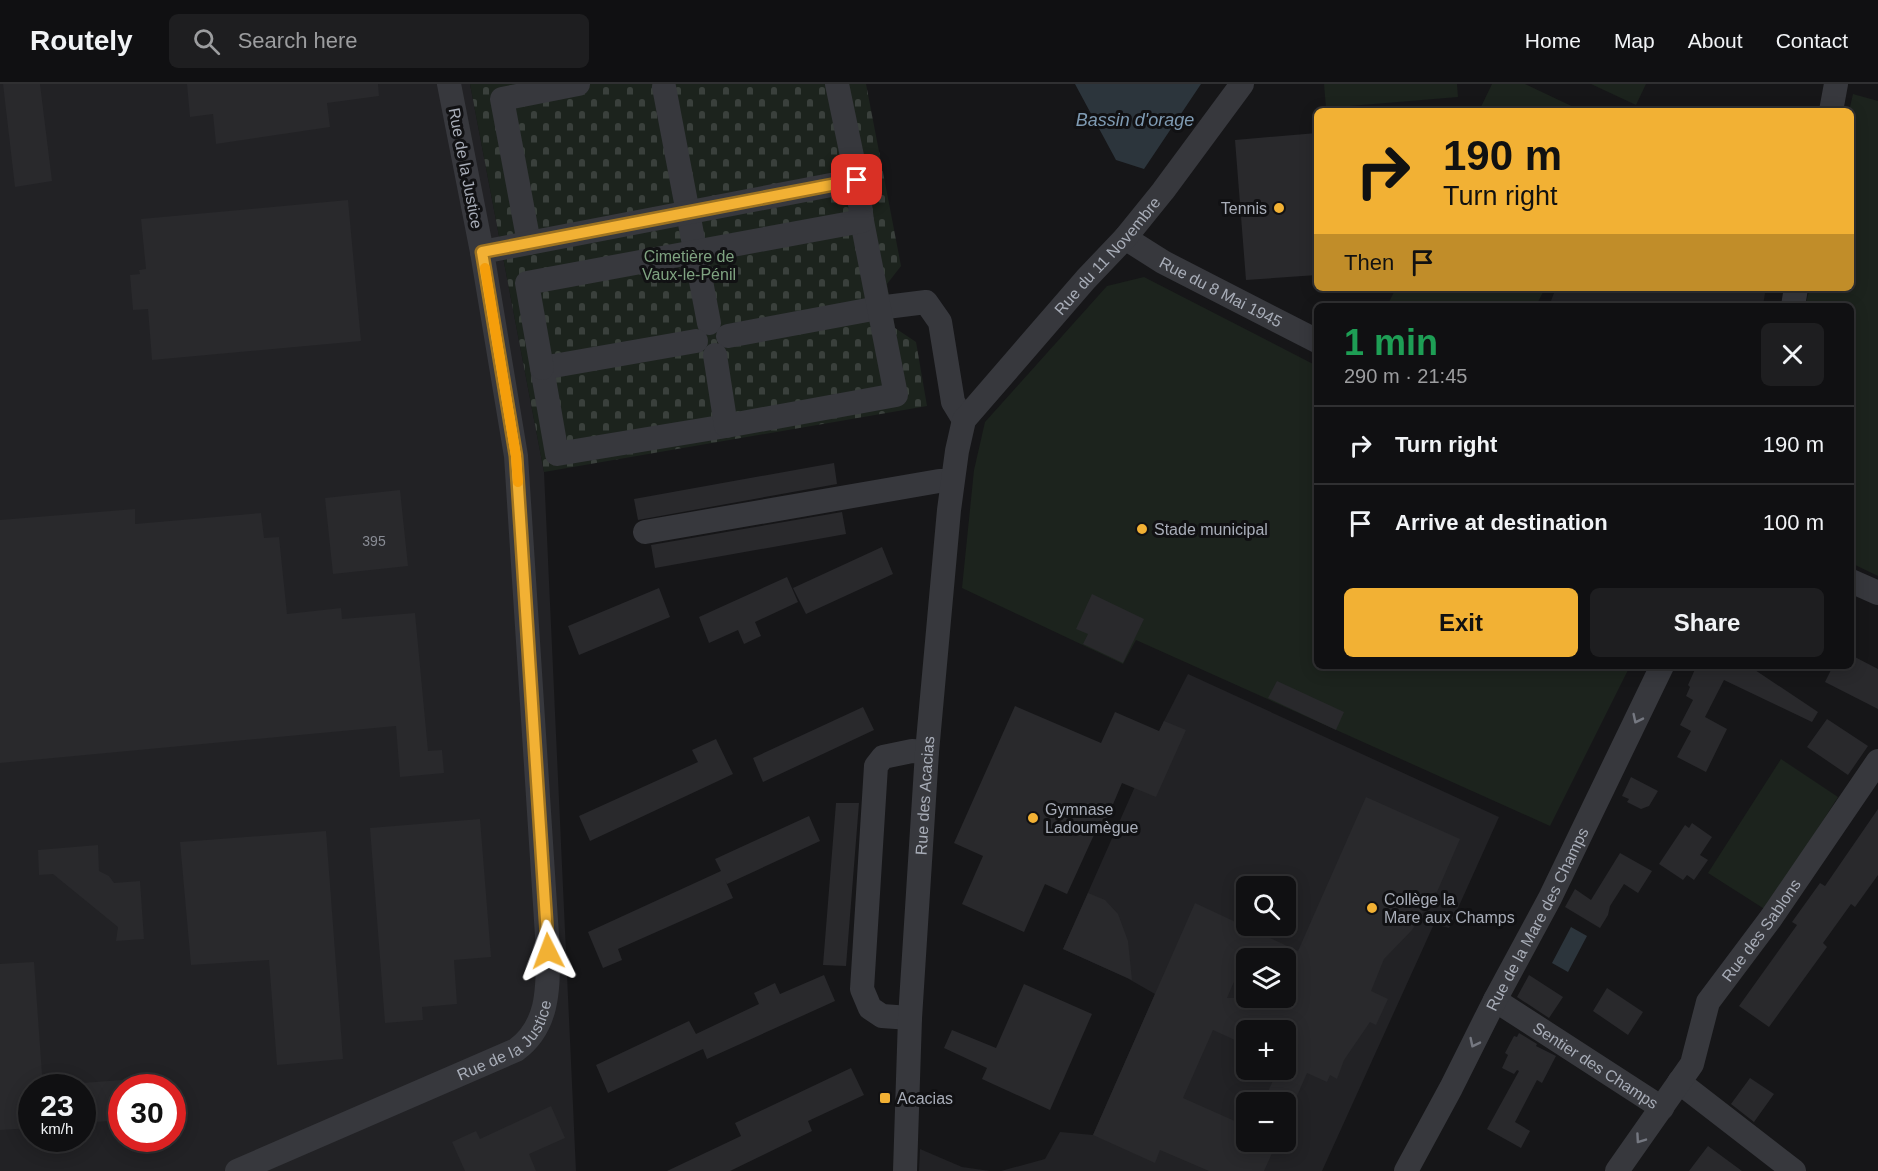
<!DOCTYPE html>
<html lang="en">
<head>
<meta charset="utf-8">
<style>
	body { margin:0; font-family:Arial,sans-serif; background:#1e1e20; color:#f1f3f6; height:100vh; display:flex; flex-direction:column; font-size:22px; white-space:nowrap }
	* { box-sizing:border-box; margin:0 }
	p { font-size:20px; color:#9c9d9f }
	.icon { flex:none; width:33px; height:33px; fill:none; stroke:currentColor; stroke-width:2; stroke-linecap:round; stroke-linejoin:round }
	.map { position:relative; flex:1; overflow:hidden }
	.drawer { position:absolute; left:1314px; top:219px; width:540px; height:366px; display:flex; flex-direction:column; background:#101012; border-radius:9px; box-shadow:0 3px 15px #0003,0 0 0 2px #303032 }
	.drawer>* { flex:none }
	.guide { position:absolute; left:1314px; top:24px; width:540px; height:183px; border-radius:9px; box-shadow:0 3px 15px #0003,0 0 0 2px #303032; background:#f2b134; color:#111; overflow:hidden }
	.fabs { position:absolute; left:1236px; top:792px; display:grid; gap:12px }
	.fabs a { display:grid; place-items:center; width:60px; height:60px; border-radius:9px; background:#101012; box-shadow:0 3px 15px #0003,0 0 0 2px #303032; font-size:30px }
	.speed { position:absolute; left:18px; top:990px; display:flex; gap:12px; font-size:30px; font-weight:700; text-align:center }
	.speed>* { display:grid; place-content:center; width:78px; height:78px; border-radius:50%; background:#101012; box-shadow:0 3px 15px #0003,0 0 0 2px #303032; line-height:1 }
	.speed small { font-size:15px; font-weight:400 }
	.speed .limit { border:9px solid #d22; background:#fff; color:#111 }
	.pin { position:absolute; display:grid; place-items:center; width:51px; height:51px; color:#fff; margin:-26px; border-radius:12px; box-shadow:0 3px 9px #0006 }
	.me { position:absolute; width:66px; margin:-33px; rotate:357deg; stroke-linejoin:round; filter:drop-shadow(0 0 4px #0008) }
	.turn { display:flex; align-items:center; gap:21px; height:126px; padding:0 30px; font-size:27px }
	.turn .icon { width:78px; height:78px; stroke-width:2.5 }
	.turn b { display:block; font-size:42px; line-height:51px }
	.then { display:flex; align-items:center; height:57px; padding:0 30px; background:#0003; gap:12px; font-size:22px }
	.round { display:grid; place-items:center; flex:none; width:63px; height:63px; border-radius:9px; background:#1e1e20 }
	.headline { display:flex; align-items:center; justify-content:space-between; height:102px; padding:0 30px }
	h1 { font-size:36px; font-weight:700; line-height:45px; color:#1e9e55 }
	.primary-button { display:flex; gap:12px; margin-top:auto; padding:12px 30px }
	.primary-button a { flex:1; height:69px; border-radius:9px; background:#f2b134; color:#111; font-size:24px; font-weight:700; line-height:69px; text-align:center }
	.primary-button a+a { background:#1e1e20; color:#f1f3f6 }
	ul { padding:0; list-style:none }
	li { display:flex; align-items:center; gap:18px; height:78px; padding:0 30px; border-top:2px solid #303032 }
	li div { flex:1 }
	li b { display:block; font-size:22px }
	li em { font-style:normal }
	header { display:flex; align-items:center; gap:36px; box-sizing:border-box; height:84px; padding:0 30px; background:#101012; border-bottom:2px solid #303032 }
	header strong { font-size:28px }
	nav { display:flex; gap:33px; margin-inline-start:auto; font-size:21px }
	.search { width:420px; height:54px; background:#1e1e20; display:flex; align-items:center; gap:15px; box-sizing:border-box; padding:0 21px; border-radius:9px; color:#9c9d9f; font-size:22px }
	.map>svg:first-child { display:block }
	.built { fill:#222225; fill-rule:evenodd }
	.green { fill:#1c231d }
	.cemetery { fill:url(#cemetery-stones) }
	.water { fill:#2c353c }
	.building { fill:#29292c; fill-rule:evenodd }
	.lines { fill:none; stroke-linecap:round; stroke-linejoin:round }
	.minor { stroke:#37383d; stroke-width:24 }
	.oneway { stroke:#757881 }
	.route-casing { stroke:#9d7322; stroke-width:15 }
	.route { stroke:#f2b134; stroke-width:10 }
	.slow { stroke:#f59e0b; stroke-width:10 }
	.poi-dot { fill:#f2b134; stroke:#111113; stroke-width:2 }
	.labels { text-anchor:middle; stroke-width:6; stroke-linejoin:round; paint-order:stroke }
	.number-label { font-size:14px; fill:#888b94 }
	.street-label { font-size:16px; fill:#a8adb8; stroke:#111113 }
	.poi-label { font-size:16px; fill:#a8adb8; stroke:#111113; text-anchor:start }
	.park-label { font-size:16px; fill:#7fa381; stroke:#111113 }
	.water-label { font-size:18px; font-style:italic; fill:#7f9bb3; stroke:#111113 }
</style>
</head>
<body>
<header>
<strong>Routely</strong>
<div class="search"><svg class="icon" aria-label="search" viewBox="0 0 24 24"><circle cx="10" cy="10" r="6"/><path d="M15 15l6 6"/></svg>Search here</div>
<nav><a>Home</a><a>Map</a><a>About</a><a>Contact</a></nav>
</header>
<div class="map">
<svg width="1878" height="1087" viewBox="0 0 1878 1087">
	<defs>
		<pattern id="cemetery-stones" width="16" height="16" patternUnits="userSpaceOnUse" patternTransform="scale(1.5)"><rect width="16" height="16" fill="#1c231d"/><path d="M2 7V4a2 2 0 0 1 4 0v3zM10 15v-3a2 2 0 0 1 4 0v3z" fill="#3a403c"/></pattern>
	</defs>
	<rect width="100%" height="100%" fill="#161618"/>
	<path class="built" d="M 0,0 L 470,0 L 544,388 L 576,1087 L 0,1087 ZM 32,1004 L 82,1004 L 82,1054 L 32,1054 ZM 122,1004 L 172,1004 L 172,1054 L 122,1054 Z
		M 1556,204 L 1754,204 L 1765,209 L 1763,222 L 1549,222 Z
		M 1188,590 L 1499,733 L 1449,844 L 1434,840 L 1322,1087 L 1001,1087 L 1045,1075 L 1060,1048 L 1093,1051 L 1155,910 L 1127,894 L 1063,865 L 1164,637 ZM 1246,802 L 1286,802 L 1286,842 L 1246,842 ZM 1246,874 L 1286,874 L 1286,914 L 1246,914 ZM 1246,946 L 1286,946 L 1286,986 L 1246,986 ZM 1246,1018 L 1286,1018 L 1286,1058 L 1246,1058 Z
		M 920,1065 L 962,1083 L 990,1087 L 919,1087 Z"/>
	<path class="green" d="M 1324,0 L 1457,0 L 1458,13 L 1326,24 Z
		M 1492,0 L 1525,0 L 1582,27 L 1479,27 Z
		M 1591,0 L 1646,0 L 1636,21 Z
		M 1853,10 L 1878,17 L 1878,492 L 1851,479 L 1851,222 L 1805,222 L 1810,204 L 1851,204 L 1851,27 L 1849,27 Z
		M 1144,193 L 1317,282 L 1317,582 L 1630,582 L 1550,742 L 1136,556 L 1123,580 L 962,504 L 974,386 L 985,338 L 1107,202 Z
		M 1396,204 L 1545,204 L 1536,222 L 1387,222 Z
		M 1781,675 L 1838,713 L 1766,826 L 1708,789 Z"/>
	<path class="cemetery" d="M 470,0 L 866,0 L 901,182 L 887,200 L 895,244 L 916,258 L 927,322 L 544,388 Z"/>
	<path class="water" d="M 1075,0 L 1201,0 L 1144,85 L 1116,76 Z
		M 1571,843 L 1587,852 L 1568,888 L 1552,879 Z"/>
	<path class="building" d="M 3,0 L 40,0 L 52,97 L 15,103 Z
		M 187,0 L 378,0 L 379,12 L 327,19 L 330,43 L 216,60 L 213,30 L 190,33 Z
		M 1317,49 L 1317,191 L 1246,196 L 1235,56 Z
		M 348,116 L 361,257 L 152,276 L 148,225 L 133,226 L 130,191 L 140,190 L 139,186 L 146,185 L 141,135 Z
		M 834,379 L 837,400 L 638,436 L 634,415 Z
		M 400,406 L 408,482 L 333,490 L 325,414 Z
		M 135,425 L 135,440 L 261,429 L 264,454 L 279,453 L 287,530 L 341,524 L 342,535 L 415,529 L 428,667 L 442,666 L 444,689 L 400,693 L 396,642 L 0,679 L 0,436 Z
		M 842,428 L 846,450 L 655,484 L 651,461 Z
		M 882,463 L 893,490 L 806,530 L 793,504 Z
		M 787,493 L 798,518 L 755,538 L 761,552 L 744,560 L 738,546 L 709,559 L 699,533 Z
		M 659,504 L 670,533 L 579,571 L 568,542 Z
		M 1092,510 L 1144,535 L 1123,579 L 1083,560 L 1088,550 L 1076,545 Z
		M 1851,571 L 1878,585 L 1878,625 L 1825,598 L 1833,582 L 1851,582 Z
		M 1694,582 L 1749,582 L 1818,628 L 1812,638 L 1724,596 L 1705,633 L 1727,645 L 1706,688 L 1677,673 L 1691,647 L 1680,641 L 1693,616 L 1686,612 L 1690,603 L 1688,601 L 1696,583 Z
		M 1277,597 L 1344,628 L 1336,646 L 1268,614 Z
		M 1015,622 L 1101,659 L 1115,628 L 1159,647 L 1164,637 L 1186,646 L 1156,713 L 1122,699 L 1103,744 L 1098,742 L 1067,810 L 1045,800 L 1024,848 L 962,820 L 983,772 L 954,759 Z
		M 863,623 L 874,646 L 763,698 L 753,674 Z
		M 1827,635 L 1868,662 L 1848,691 L 1807,663 Z
		M 716,655 L 733,690 L 590,757 L 579,732 L 698,678 L 692,666 Z
		M 1631,693 L 1658,707 L 1649,722 L 1641,725 L 1627,718 L 1629,715 L 1622,712 Z
		M 1366,713 L 1460,755 L 1437,808 L 1435,808 L 1412,846 L 1384,875 L 1371,907 L 1388,915 L 1376,941 L 1370,938 L 1344,976 L 1337,995 L 1330,991 L 1327,998 L 1307,989 L 1286,1037 L 1286,1018 L 1263,1018 L 1278,986 L 1286,986 L 1286,946 L 1246,946 L 1246,961 L 1213,946 L 1183,1014 L 1246,1042 L 1246,1058 L 1277,1058 L 1264,1087 L 1209,1087 L 1160,1066 L 1155,1079 L 1093,1051 L 1195,819 L 1298,867 ZM 1244,874 L 1286,874 L 1286,914 L 1227,914 Z
		M 836,719 L 859,719 L 846,882 L 823,881 Z
		M 1878,725 L 1878,791 L 1855,823 L 1851,820 L 1823,859 L 1827,863 L 1769,943 L 1739,922 L 1797,841 L 1792,838 L 1820,799 L 1825,802 Z
		M 809,732 L 820,757 L 727,800 L 725,796 L 733,814 L 618,865 L 622,876 L 603,884 L 588,848 L 721,787 L 715,775 Z
		M 480,735 L 491,873 L 454,876 L 457,920 L 422,923 L 423,936 L 385,939 L 370,744 Z
		M 1692,739 L 1712,753 L 1700,771 L 1708,776 L 1694,796 L 1687,791 L 1683,796 L 1659,780 L 1685,741 L 1689,744 Z
		M 326,747 L 343,975 L 277,981 L 269,876 L 191,881 L 180,758 Z
		M 98,761 L 99,787 L 109,792 L 114,799 L 140,797 L 144,855 L 116,857 L 118,843 L 53,790 L 39,791 L 38,766 Z
		M 1620,769 L 1652,787 L 1638,809 L 1624,800 L 1610,822 L 1608,831 L 1600,844 L 1565,823 L 1575,805 L 1591,816 Z
		M 1088,809 L 1105,816 L 1118,830 L 1128,857 L 1132,896 L 1063,865 Z
		M 34,878 L 43,1004 L 32,1004 L 32,1044 L 0,1046 L 0,880 Z
		M 824,891 L 835,917 L 707,975 L 703,965 L 608,1009 L 596,981 L 689,937 L 696,950 L 759,920 L 754,909 L 775,899 L 780,910 Z
		M 1529,891 L 1563,913 L 1549,934 L 1517,913 Z
		M 1024,900 L 1092,930 L 1050,1026 L 982,995 L 987,984 L 944,964 L 952,946 L 996,964 Z
		M 1607,904 L 1643,928 L 1628,951 L 1593,927 Z
		M 1519,949 L 1537,960 L 1536,962 L 1556,972 L 1542,999 L 1537,996 L 1515,1038 L 1530,1047 L 1521,1064 L 1487,1045 L 1519,987 L 1517,986 L 1514,990 L 1502,984 L 1508,971 L 1505,969 L 1514,952 L 1517,953 Z
		M 851,984 L 864,1011 L 808,1037 L 812,1047 L 730,1087 L 667,1087 L 741,1052 L 735,1039 Z
		M 1750,994 L 1774,1010 L 1754,1038 L 1731,1020 Z
		M 122,996 L 122,1036 L 82,1039 L 82,999 Z
		M 551,1022 L 565,1054 L 529,1070 L 536,1087 L 465,1087 L 452,1058 L 476,1047 L 480,1055 Z
		M 1708,1062 L 1742,1087 L 1689,1087 Z"/>
	<g class="lines">
		<g class="minor">
			<path d="M 664,3 L 709,239"/>
			<path d="M 1831,27 L 1836,0"/>
			<path id="s1" d="M 1125,154 L 1163,178 L 1317,257"/>
			<path d="M 529,159 L 502,15 L 578,0"/>
			<path d="M 482,168 L 857,96 L 837,0"/>
			<path d="M 1793,222 L 1796,204"/>
			<path d="M 728,252 L 878,224 L 926,218 L 940,238 L 953,318 L 964,336"/>
			<path d="M 696,257 L 542,284 L 557,370 L 726,342"/>
			<path d="M 715,271 L 726,342 L 896,311 L 862,137 L 857,96"/>
			<path d="M 542,284 L 527,199 L 862,137"/>
			<path d="M 645,448 L 939,397 L 952,397"/>
			<path d="M 1851,497 L 1878,509"/>
			<path id="s2" d="M 1495,916 L 1662,1024"/>
			<path d="M 910,934 L 882,932 L 870,924 L 862,905 L 876,682 L 883,673 L 912,667 L 927,668"/>
			<path d="M 1679,998 L 1794,1087"/>
			<path id="s3" d="M 237,1087 L 516,966 C 549,942 548,904 548,867 L 516,372 L 482,168 L 449,0"/>
			<path id="s4" d="M 905,1087 L 910,934 L 927,668 L 949,426 L 957,367 L 964,336 L 1086,195 L 1125,154 L 1163,107 L 1242,0"/>
			<path id="s5" d="M 1406,1087 L 1451,1004 L 1495,916 L 1550,814 L 1662,582"/>
			<path id="s6" d="M 1617,1087 L 1692,980 L 1708,918 L 1771,834 L 1878,677"/>
		</g>
	</g>
	<defs><path id="oneway-chevron" d="M-2-3.5L2.5 0L-2 3.5" fill="none" stroke-width="1.6" stroke-linecap="round" stroke-linejoin="round" transform="scale(1.5)"/></defs>
	<g class="oneway">
		<use href="#oneway-chevron" transform="translate(1637 635) rotate(116)"/>
		<use href="#oneway-chevron" transform="translate(1474 959) rotate(116)"/>
		<use href="#oneway-chevron" transform="translate(1640 1055) rotate(125)"/>
	</g>
	<g class="lines">
		<g class="route-casing">
			<path id="route" d="M 548,867 L 516,372 L 482,168 L 857,96"/>
		</g>
		<use href="#route" class="route"/>
		<path class="slow" d="M 485,184 L 516,372 L 518,398"/>
	</g>
	<g class="poi-dot">
		<circle cx="1279" cy="124" r="6"/>
		<circle cx="1142" cy="445" r="6"/>
		<circle cx="1033" cy="734" r="6"/>
		<circle cx="1372" cy="824" r="6"/>
		<rect x="879" y="1008" width="12" height="12" rx="3"/>
	</g>
	<g class="labels">
		<g class="number-label">
			<text x="374" y="462">395</text>
		</g>
		<g class="street-label">
			<text transform="translate(466 84) rotate(79)" y="6">Rue de la Justice</text>
			<text dy="6" stroke="none"><textPath href="#s4" startOffset="972">Rue du 11 Novembre</textPath></text>
			<text dy="6" stroke="none"><textPath href="#s1" startOffset="110">Rue du 8 Mai 1945</textPath></text>
			<text dy="6" stroke="none"><textPath href="#s4" startOffset="376">Rue des Acacias</textPath></text>
			<text dy="6" stroke="none"><textPath href="#s5" startOffset="284">Rue de la Mare des Champs</textPath></text>
			<text dy="6" stroke="none"><textPath href="#s6" startOffset="284">Rue des Sablons</textPath></text>
			<text dy="6" stroke="none"><textPath href="#s3" startOffset="302">Rue de la Justice</textPath></text>
			<text dy="6" stroke="none"><textPath href="#s2" startOffset="120">Sentier des Champs</textPath></text>
		</g>
		<g class="poi-label">
			<text x="1267" y="130" text-anchor="end">Tennis</text>
			<text x="1154" y="451">Stade municipal</text>
			<text x="1045" y="731">Gymnase<tspan x="1045" dy="18">Ladoumègue</tspan></text>
			<text x="1384" y="821">Collège la<tspan x="1384" dy="18">Mare aux Champs</tspan></text>
			<text x="897" y="1020">Acacias</text>
		</g>
		<g class="park-label">
			<text x="689" y="178">Cimetière de<tspan x="689" dy="18">Vaux-le-Pénil</tspan></text>
		</g>
		<g class="water-label">
			<text x="1135" y="42">Bassin d'orage</text>
		</g>
	</g>
</svg>
<div class="fabs">
<a><svg class="icon" aria-label="search" viewBox="0 0 24 24"><circle cx="10" cy="10" r="6"/><path d="M15 15l6 6"/></svg></a>
<a><svg class="icon" aria-label="layers" viewBox="0 0 24 24"><path d="M12 4l9 5-9 5-9-5zM3 14l9 5 9-5"/></svg></a>
<a>+</a>
<a>−</a>
</div>
<div class="speed"><div>23<small>km/h</small></div><div class="limit">30</div></div>
<div class="pin" style="left:857px;top:96px;background:#d93025"><svg class="icon" aria-label="arrive" viewBox="0 0 24 24"><path d="M6 21V4h12l-3 4 3 4H6"/></svg></div>
<svg class="me" style="left:548px;top:867px" viewBox="-20 -20 40 40"><path d="M0-17L14 15 0 8-14 15z" fill="#f2b134" stroke="#fff" stroke-width="4"/></svg>
<div class="guide">
<div class="turn"><svg class="icon" aria-label="right" viewBox="0 0 24 24"><path d="M7 20v-9h11M14 6l5 5-5 5"/></svg><div><b>190 m</b>Turn right</div></div>
<div class="then">Then<svg class="icon" aria-label="arrive" viewBox="0 0 24 24"><path d="M6 21V4h12l-3 4 3 4H6"/></svg></div>
</div>
<section class="drawer">
<div class="headline"><div><h1>1 min</h1><p>290 m · 21:45</p></div><a class="round"><svg class="icon" aria-label="close" viewBox="0 0 24 24"><path d="M6 6l12 12M18 6L6 18"/></svg></a></div>
<ul>
<li><svg class="icon" aria-label="right" viewBox="0 0 24 24"><path d="M7 20v-9h11M14 6l5 5-5 5"/></svg><div><b>Turn right</b></div><em>190 m</em></li>
<li><svg class="icon" aria-label="arrive" viewBox="0 0 24 24"><path d="M6 21V4h12l-3 4 3 4H6"/></svg><div><b>Arrive at destination</b></div><em>100 m</em></li>
</ul>
<div class="primary-button"><a>Exit</a><a>Share</a></div>
</section>
</div>
</body>
</html>
